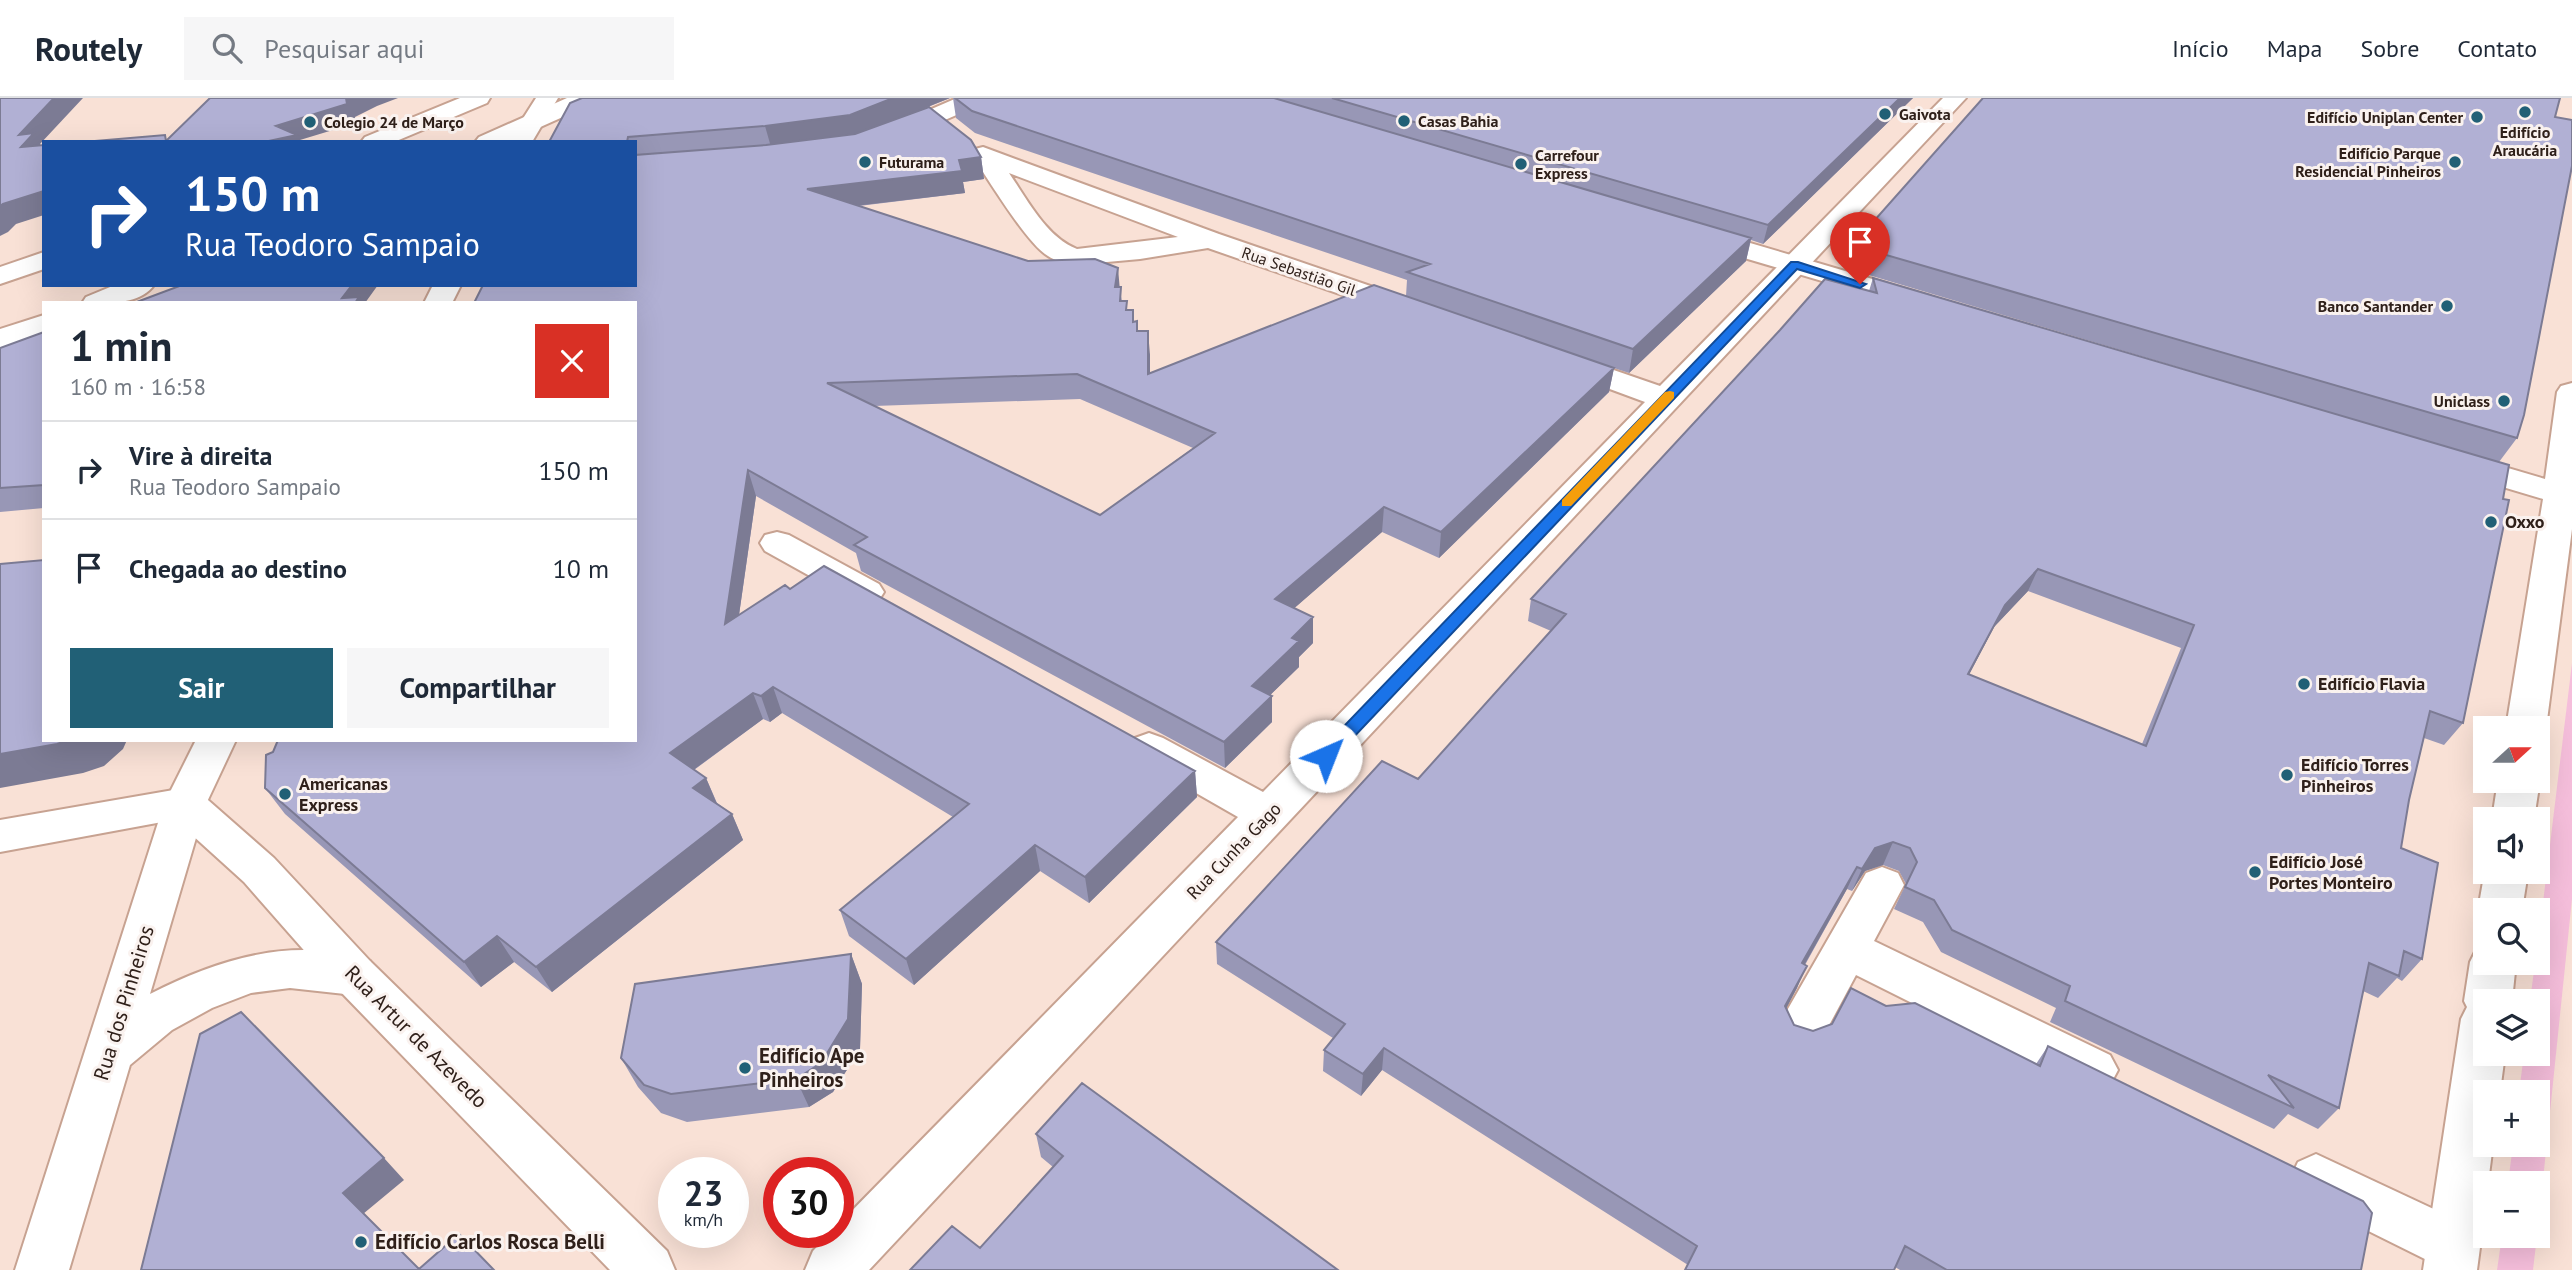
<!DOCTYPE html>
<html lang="pt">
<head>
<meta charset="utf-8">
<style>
	body { margin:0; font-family:"PT Sans",sans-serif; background:#f6f6f7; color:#1f2937; height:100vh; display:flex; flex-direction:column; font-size:26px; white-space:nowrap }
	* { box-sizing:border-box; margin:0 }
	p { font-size:23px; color:#747a83 }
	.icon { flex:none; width:38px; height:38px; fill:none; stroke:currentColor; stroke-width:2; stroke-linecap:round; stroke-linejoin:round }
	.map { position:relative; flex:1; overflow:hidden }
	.drawer { position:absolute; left:42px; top:203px; width:595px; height:441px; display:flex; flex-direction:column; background:#fff; border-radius:0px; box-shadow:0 7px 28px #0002 }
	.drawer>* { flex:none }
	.guide { position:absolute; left:42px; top:42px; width:595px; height:147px; border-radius:0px; box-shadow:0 7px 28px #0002; background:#1a4fa0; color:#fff; overflow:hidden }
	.needle { width:46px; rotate:69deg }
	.fabs { position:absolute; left:2473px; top:618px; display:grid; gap:14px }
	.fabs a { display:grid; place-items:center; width:77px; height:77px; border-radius:0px; background:#fff; box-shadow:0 7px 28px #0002; font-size:35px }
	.speed { position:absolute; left:658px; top:1059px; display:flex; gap:14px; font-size:35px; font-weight:700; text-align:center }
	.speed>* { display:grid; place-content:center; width:91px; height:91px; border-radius:50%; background:#fff; box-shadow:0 7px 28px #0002; line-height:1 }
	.speed small { font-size:18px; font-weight:400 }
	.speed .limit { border:10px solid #d22; background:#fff; color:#111 }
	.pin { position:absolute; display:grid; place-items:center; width:60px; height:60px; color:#fff; margin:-72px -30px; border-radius:50% 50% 50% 0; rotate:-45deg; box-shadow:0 0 7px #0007 }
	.pin .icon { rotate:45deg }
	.me { position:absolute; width:77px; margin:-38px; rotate:44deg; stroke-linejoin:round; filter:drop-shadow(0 0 5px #0008) }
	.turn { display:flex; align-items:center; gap:24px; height:147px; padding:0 28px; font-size:32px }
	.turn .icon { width:91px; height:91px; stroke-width:2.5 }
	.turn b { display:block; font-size:49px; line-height:60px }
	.round { display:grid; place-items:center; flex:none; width:74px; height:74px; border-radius:0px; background:#f6f6f7 }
	.head { display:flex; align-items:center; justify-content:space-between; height:119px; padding:0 28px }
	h1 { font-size:42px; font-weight:800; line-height:52px }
	.action { display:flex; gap:14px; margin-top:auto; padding:14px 28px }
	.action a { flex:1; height:80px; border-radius:0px; background:#216076; color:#fff; font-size:28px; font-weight:800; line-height:80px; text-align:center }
	.action a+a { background:#f6f6f7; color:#1f2937 }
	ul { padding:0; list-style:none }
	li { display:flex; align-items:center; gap:21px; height:98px; padding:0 28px; border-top:2px solid #e0e1e3 }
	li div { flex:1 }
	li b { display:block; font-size:26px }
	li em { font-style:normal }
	header { display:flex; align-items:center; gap:42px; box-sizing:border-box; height:98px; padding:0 35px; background:#fff; border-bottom:2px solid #e0e1e3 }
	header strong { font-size:33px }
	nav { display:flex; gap:38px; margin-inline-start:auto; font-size:24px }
	.search { width:490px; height:63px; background:#f6f6f7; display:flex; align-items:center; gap:18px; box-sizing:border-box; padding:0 24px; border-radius:0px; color:#747a83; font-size:26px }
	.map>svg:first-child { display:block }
	.green { fill:#f5bedb }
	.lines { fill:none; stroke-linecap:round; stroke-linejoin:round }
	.minor-casing { stroke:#c7a291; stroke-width:4 }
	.tertiary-casing { stroke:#c7a291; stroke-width:4 }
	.secondary-casing { stroke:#c7a291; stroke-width:4 }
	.trunk-casing { stroke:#c7a291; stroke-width:4 }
	.minor { fill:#fff; fill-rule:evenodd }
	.tertiary { fill:#fff; fill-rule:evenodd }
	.secondary { fill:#fff; fill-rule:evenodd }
	.trunk { fill:#fff; fill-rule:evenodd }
	.wall { fill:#9897b6; fill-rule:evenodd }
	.shaded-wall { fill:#7c7b94 }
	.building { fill:#b1b0d4; stroke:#7c7b94; stroke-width:2; fill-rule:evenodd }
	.route { fill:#1a73e8; stroke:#114b97; stroke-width:2 }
	.slow { fill:#f59e0b }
	.poi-dot { fill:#216076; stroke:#faf2ef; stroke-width:2.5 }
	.labels { text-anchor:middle; stroke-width:6; stroke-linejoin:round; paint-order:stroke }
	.far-poi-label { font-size:16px; font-weight:bold; fill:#2f201a; stroke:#faf2ef; text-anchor:start }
	.far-street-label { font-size:16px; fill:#2f201a; stroke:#faf2ef }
	.poi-label { font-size:18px; font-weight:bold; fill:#2f201a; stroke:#faf2ef; text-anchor:start }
	.street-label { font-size:18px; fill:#2f201a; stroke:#faf2ef }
	.near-street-label { font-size:21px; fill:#2f201a; stroke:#faf2ef }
	.near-poi-label { font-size:21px; font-weight:bold; fill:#2f201a; stroke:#faf2ef; text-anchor:start }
</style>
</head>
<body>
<header>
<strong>Routely</strong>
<div class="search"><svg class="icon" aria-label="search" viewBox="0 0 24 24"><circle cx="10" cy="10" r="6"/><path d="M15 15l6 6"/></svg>Pesquisar aqui</div>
<nav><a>Início</a><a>Mapa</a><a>Sobre</a><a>Contato</a></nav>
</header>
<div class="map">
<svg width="2572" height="1172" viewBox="0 0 2572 1172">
	<rect width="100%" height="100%" fill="#f9e1d6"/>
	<path class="green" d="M 2572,565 L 2572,801 L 2538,1130 L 2538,1085 L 2508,1085 L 2513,1047 L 2538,1046 L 2538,994 L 2519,994 L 2524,956 L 2538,956 L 2538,903 L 2530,903 L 2535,865 L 2538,864 L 2538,846 Z
		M 2502,1138 L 2537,1138 L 2533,1172 L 2497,1172 Z"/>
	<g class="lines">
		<g class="minor-casing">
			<path id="minor" d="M 957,0 L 987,0 L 984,5 L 899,42 L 883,42 L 879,37 L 883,32 Z
				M 1943,0 L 1966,0 L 869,1172 L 805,1172 L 813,1153 L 831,1134 L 838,1134 L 838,1127 L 1238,719 L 1135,660 L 1129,650 L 1135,640 L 1149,635 L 1163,640 L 1263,694 L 1645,304 L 1553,270 L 1548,264 L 1553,258 L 1563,255 L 1573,258 L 1660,288 Z
				M 983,49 L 1219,136 L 1417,204 L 1421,210 L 1417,216 L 1407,218 L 1397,216 L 1208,150 L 1140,161 L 1074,167 C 1066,165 1055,163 1048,158 C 1027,146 987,79 971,56 L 975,51 ZM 1009,75 L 1178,139 L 1077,151 C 1046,139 1027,101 1009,75 Z
				M 777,434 L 789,437 L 879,486 L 884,494 L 879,502 L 866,506 L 853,502 L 765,453 L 760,445 L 765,437 Z
				M 185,690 L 200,695 L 206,706 L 200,717 L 0,754 L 0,722 Z
				M 1882,769 L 1898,775 L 1904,787 L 1874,843 L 2110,957 L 2118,972 L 2110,987 L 2093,994 L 2076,987 L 1856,877 L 1819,946 L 1802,952 L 1785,946 L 1778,931 L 1785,916 L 1866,775 Z
				M 2316,1056 L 2472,1129 L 2480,1148 L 2472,1167 L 2459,1172 L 2447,1172 L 2298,1098 L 2290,1081 L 2298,1064 Z"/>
		</g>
		<g class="tertiary-casing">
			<path id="tertiary" d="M 185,690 L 200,695 L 274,760 L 370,863 L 667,1153 L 675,1172 L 610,1172 L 338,891 L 244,784 L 170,717 L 164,706 L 170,695 Z"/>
		</g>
		<g class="secondary-casing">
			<path id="secondary" d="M 536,0 L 558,0 L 532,44 L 508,44 Z
				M 1699,130 L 1930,198 L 1934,204 L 1930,210 L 1920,212 L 1690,144 L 1686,138 L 1690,132 Z
				M 433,187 L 461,187 L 452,205 L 424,205 Z
				M 2572,285 L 2572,431 L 2546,630 L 2538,641 L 2538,630 L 2506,630 L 2543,401 L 2446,372 L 2441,365 L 2446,358 L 2457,355 L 2545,381 L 2557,294 L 2561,288 Z
				M 196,642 L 236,642 L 206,706 L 150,896 C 218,861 295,837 370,863 L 377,877 L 370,891 L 354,897 L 290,890 L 251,895 L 212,910 L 172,932 L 130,967 L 69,1172 L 15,1172 L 164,706 Z
				M 2538,678 L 2540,682 L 2534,721 L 2492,721 L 2498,682 L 2538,682 Z
				M 2485,772 L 2528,774 L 2522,812 L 2485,812 L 2484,825 L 2478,812 Z
				M 2485,847 L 2485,864 L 2516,864 L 2512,903 L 2485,903 L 2485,956 L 2505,956 L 2500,994 L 2485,994 L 2485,1046 L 2493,1046 L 2488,1085 L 2485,1085 L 2485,1112 L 2477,1172 L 2423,1172 L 2461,921 L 2467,909 L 2464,903 L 2470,864 L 2477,850 Z"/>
		</g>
		<g class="trunk-casing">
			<path id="trunk" d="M 460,0 L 490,0 L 487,5 L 394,44 L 361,44 L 365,39 Z
				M 567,0 L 597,0 L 594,5 L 507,44 L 475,44 L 479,39 Z
				M 44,154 L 44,171 L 0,186 L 0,169 Z
				M 115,187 L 154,187 C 139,208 104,205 82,205 L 86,199 Z
				M 44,217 L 44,235 L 0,250 L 0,231 Z"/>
		</g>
		<use href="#minor" class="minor"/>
		<use href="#tertiary" class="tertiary"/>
		<use href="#secondary" class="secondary"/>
		<use href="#trunk" class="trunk"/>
	</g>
	<path class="wall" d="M 582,0 L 950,0 L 923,11 L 981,59 L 984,81 L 963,84 L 965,95 L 859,108 L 1028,163 L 1119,189 L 1122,203 L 1134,223 L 1137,223 L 1138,233 L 1150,257 L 1150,275 L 1406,198 L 1407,182 L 975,35 L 956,20 L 953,0 L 1913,0 L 1763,146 L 1751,142 L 1746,163 L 1629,275 L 1614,270 L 1609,294 L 1439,460 L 1382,434 L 1294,510 L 1313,519 L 1313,545 L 1299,559 L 1299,569 L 1270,597 L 1272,598 L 1272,624 L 1225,670 L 861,473 L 856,455 L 756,398 L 739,517 L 790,491 L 1195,673 L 1197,699 L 1089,805 L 1040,773 L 914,887 L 849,838 L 840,812 L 953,719 L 782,615 L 770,624 L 763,621 L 694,672 L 706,680 L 717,705 L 732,716 L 743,742 L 552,894 L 514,864 L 481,889 L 285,716 L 265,690 L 273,654 L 635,187 L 635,44 L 549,44 ZM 1080,301 L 1193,350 L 1100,417 L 874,308 Z
		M 2555,19 L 2517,340 L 2499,364 L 2503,401 L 2463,625 L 2444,647 L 2424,640 L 2409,702 L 2401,750 L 2422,861 L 2402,883 L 2397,880 L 2378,900 L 2363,893 L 2339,1010 L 2318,1031 L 2288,1016 L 2274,1031 L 2050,924 L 2056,910 L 1941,854 L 1923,824 L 1894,811 L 1906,786 L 1899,773 L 1883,767 L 1865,773 L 1852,793 L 1847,791 L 1805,867 L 1797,890 L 1786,910 L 1794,927 L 1813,933 L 1886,908 L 2036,966 L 2048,948 L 2361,1172 L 1900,1172 L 1895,1169 L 1688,1167 L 1382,972 L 1361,998 L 1323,973 L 1324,952 L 1333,940 L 1217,866 L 1216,844 L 1418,681 L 1551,533 L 1528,523 L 1531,501 L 1869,193 L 1873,180 L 2238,287 L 1862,175 L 1858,156 L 1865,133 ZM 2028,493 L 2181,550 L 2142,646 L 1969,577 L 1994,529 Z
		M 44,234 L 44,410 L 0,414 L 0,250 Z
		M 851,856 L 862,886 L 860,951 L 833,994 L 809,1009 L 687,1024 L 661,1015 L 638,989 L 621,960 Z
		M 1036,1036 L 1338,1172 L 980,1150 L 1053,1069 L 1041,1059 Z"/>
	<path class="shaded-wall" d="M 54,0 L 83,0 L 40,46 L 44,52 L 21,49 L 19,37 Z
		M 347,0 L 398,0 L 377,8 L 355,19 L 356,25 L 300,42 L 301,44 L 264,44 L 276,28 Z
		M 893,0 L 950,0 L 854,38 L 771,49 L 765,28 Z
		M 1900,0 L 1913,0 L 1763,146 L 1768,127 Z
		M 981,59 L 984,81 L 963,84 L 965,95 L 812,113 L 807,91 L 959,62 Z
		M 44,93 L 44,117 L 16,126 L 8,134 L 0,138 L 0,108 L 3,106 Z
		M 1751,140 L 1746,163 L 1629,275 L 1633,251 Z
		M 1118,170 L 1120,193 L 1115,189 Z
		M 352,187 L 378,187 L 365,205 L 345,205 L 342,200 Z
		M 1148,233 L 1150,257 L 1150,300 L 1148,276 Z
		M 1614,270 L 1609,294 L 1439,460 L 1441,434 Z
		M 748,372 L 756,398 L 734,552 L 725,526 Z
		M 1384,409 L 1382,434 L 1275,527 L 1275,501 Z
		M 2038,471 L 2028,493 L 1994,529 L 1957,599 L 1968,576 L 2005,507 Z
		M 1313,519 L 1313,545 L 1299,559 L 1299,569 L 1253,614 L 1252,588 L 1292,540 Z
		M 773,589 L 782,615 L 770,624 L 761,598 Z
		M 753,595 L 763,621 L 681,681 L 670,655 Z
		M 1272,598 L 1272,624 L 1225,670 L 1224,644 Z
		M 69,642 L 127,642 L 123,651 L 104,668 L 83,675 L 0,690 L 0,656 Z
		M 1195,673 L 1197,699 L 1089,805 L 1085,779 Z
		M 706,680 L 717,706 L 693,690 Z
		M 732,716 L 743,742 L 552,894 L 536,869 Z
		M 1893,744 L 1883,767 L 1865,773 L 1852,793 L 1862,771 L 1875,750 Z
		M 1035,747 L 1040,773 L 914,887 L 906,861 Z
		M 1857,769 L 1847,791 L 1793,887 L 1802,865 Z
		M 497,838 L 514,864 L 481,889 L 464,864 Z
		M 851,856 L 862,886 L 860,951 L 833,994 L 809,1009 L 796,981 Z
		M 1807,868 L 1797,890 L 1776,930 L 1785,908 Z
		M 1384,950 L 1382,972 L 1361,998 L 1363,976 Z
		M 384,1060 L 404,1082 L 363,1116 L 343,1095 Z"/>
	<path class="building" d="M 0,0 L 54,0 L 19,37 L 34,35 L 21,49 L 44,47 L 44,93 L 3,106 L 0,108 Z
		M 210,0 L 347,0 L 346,0 L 347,6 L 276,28 L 297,37 L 264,44 L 83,44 L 165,37 L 166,43 Z
		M 582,0 L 893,0 L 850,17 L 765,28 L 628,39 L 627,44 L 549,44 L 570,5 Z
		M 955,0 L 1274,0 L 1751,140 L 1633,251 L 1407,174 L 1430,166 L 972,13 Z
		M 1332,0 L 1900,0 L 1768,127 Z
		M 1983,0 L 2560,0 L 2555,19 L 2572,22 L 2572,68 L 2524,317 L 2517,340 L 1869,152 L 1865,133 Z
		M 929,9 L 971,42 L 981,59 L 959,62 L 962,73 L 807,91 L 1028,163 L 1095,161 L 1118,170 L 1115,189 L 1121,189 L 1120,203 L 1127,203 L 1126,212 L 1133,212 L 1133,224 L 1137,223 L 1137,233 L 1148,233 L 1148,276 L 1374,187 L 1614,270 L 1441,434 L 1384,409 L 1275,501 L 1313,519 L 1292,540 L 1299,543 L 1252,588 L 1272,598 L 1224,644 L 854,447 L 867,439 L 748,372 L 725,526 L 785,487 L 790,491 L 824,468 L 1195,673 L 1085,779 L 1035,747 L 906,861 L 840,812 L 969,706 L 773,589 L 761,598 L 753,595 L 670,655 L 706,680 L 693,690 L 732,716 L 536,869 L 497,838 L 464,864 L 265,690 L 266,657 L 273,654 L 278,642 L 635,642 L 635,205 L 474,205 L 483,187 L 635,187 L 635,57 L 766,47 L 855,36 ZM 1077,276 L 1215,335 L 1100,417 L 827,285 Z
		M 1873,180 L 2509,367 L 2503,401 L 2509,402 L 2463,625 L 2430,613 L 2409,702 L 2401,750 L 2438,765 L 2422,861 L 2404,853 L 2399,878 L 2369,865 L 2339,1010 L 2268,977 L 2294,1010 L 2065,903 L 2070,888 L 1952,832 L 1934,802 L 1905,789 L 1917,764 L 1910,750 L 1893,744 L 1875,750 L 1862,771 L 1857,769 L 1802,865 L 1807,868 L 1785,908 L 1794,927 L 1813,933 L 1832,926 L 1851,890 L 1886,908 L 1915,905 L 2040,968 L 2048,948 L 2363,1103 L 2372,1115 L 2361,1172 L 1947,1172 L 1905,1148 L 1894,1172 L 1685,1172 L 1697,1148 L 1384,950 L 1363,976 L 1324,952 L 1345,926 L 1216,844 L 1382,663 L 1418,681 L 1566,516 L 1531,501 L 1780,232 L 1825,181 L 1877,195 ZM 2038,471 L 2194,527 L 2146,648 L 1968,576 L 2005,507 Z
		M 182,187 L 352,187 L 342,200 L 359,199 L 355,205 L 134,205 Z
		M 44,234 L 44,387 L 0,390 L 0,250 Z
		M 44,462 L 44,642 L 69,642 L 57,646 L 0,656 L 0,466 Z
		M 851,856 L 848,921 L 821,965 L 796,981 L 671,996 L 644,987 L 621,960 L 635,886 Z
		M 241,914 L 384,1060 L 343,1095 L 419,1171 L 459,1136 L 494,1172 L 141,1172 L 200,936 Z
		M 1082,985 L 1338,1172 L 910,1172 L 952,1128 L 980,1150 L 1063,1058 L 1036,1036 Z"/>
	<path class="route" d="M 1791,164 L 1798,164 L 1866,186 L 1860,190 L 1797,171 L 1332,662 L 1320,662 L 1318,658 L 1320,653 Z"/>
	<path class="slow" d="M 1670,293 L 1674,294 L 1674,300 L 1571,408 L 1562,408 L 1562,402 L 1665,294 Z"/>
	<g class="poi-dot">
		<circle cx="2525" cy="14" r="7"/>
		<circle cx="1885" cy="16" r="7"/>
		<circle cx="2477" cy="19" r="7"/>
		<circle cx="1404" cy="23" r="7"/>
		<circle cx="310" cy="24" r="7"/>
		<circle cx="865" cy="64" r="7"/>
		<circle cx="2455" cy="64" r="7"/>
		<circle cx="1521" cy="66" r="7"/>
		<circle cx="2447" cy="208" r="7"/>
		<circle cx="2504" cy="303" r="7"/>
		<circle cx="2491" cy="424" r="7"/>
		<circle cx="2304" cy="586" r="7"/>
		<circle cx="2287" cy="677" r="7"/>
		<circle cx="285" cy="696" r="7"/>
		<circle cx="2255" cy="774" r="7"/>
		<circle cx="745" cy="970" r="7"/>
		<circle cx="361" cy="1144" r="7"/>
	</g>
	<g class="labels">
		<g class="far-poi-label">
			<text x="1899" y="22">Gaivota</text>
			<text x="2463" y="25" text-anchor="end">Edifício Uniplan Center</text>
			<text x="1418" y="29">Casas Bahia</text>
			<text x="324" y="30">Colegio 24 de Março</text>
			<text x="2525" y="40" text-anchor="middle">Edifício<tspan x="2525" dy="18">Araucária</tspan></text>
			<text x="2441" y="61" text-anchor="end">Edifício Parque<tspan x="2441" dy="18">Residencial Pinheiros</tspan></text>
			<text x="1535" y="63">Carrefour<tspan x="1535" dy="18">Express</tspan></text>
			<text x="879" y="70">Futurama</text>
			<text x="2433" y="214" text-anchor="end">Banco Santander</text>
			<text x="2490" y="309" text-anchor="end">Uniclass</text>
		</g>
		<g class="far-street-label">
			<text transform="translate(1299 173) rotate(19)" y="6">Rua Sebastião Gil</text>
		</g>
		<g class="poi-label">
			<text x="2505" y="430">Oxxo</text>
			<text x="2318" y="592">Edifício Flavia</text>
			<text x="2301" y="673">Edifício Torres<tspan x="2301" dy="21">Pinheiros</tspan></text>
			<text x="299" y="692">Americanas<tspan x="299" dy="21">Express</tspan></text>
			<text x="2269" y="770">Edifício José<tspan x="2269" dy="21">Portes Monteiro</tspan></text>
		</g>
		<g class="street-label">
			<text transform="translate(1234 753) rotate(-46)" y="6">Rua Cunha Gago</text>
		</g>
		<g class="near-street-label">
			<text transform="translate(124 905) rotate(-73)" y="7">Rua dos Pinheiros</text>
			<text transform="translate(416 939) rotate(45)" y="7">Rua Artur de Azevedo</text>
		</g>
		<g class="near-poi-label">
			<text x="759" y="965">Edifício Ape<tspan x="759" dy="24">Pinheiros</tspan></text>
			<text x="375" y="1151">Edifício Carlos Rosca Belli</text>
		</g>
	</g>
</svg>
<div class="fabs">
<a><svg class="needle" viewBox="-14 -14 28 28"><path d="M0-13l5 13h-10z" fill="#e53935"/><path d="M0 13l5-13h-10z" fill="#747a83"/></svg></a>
<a><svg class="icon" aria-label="sound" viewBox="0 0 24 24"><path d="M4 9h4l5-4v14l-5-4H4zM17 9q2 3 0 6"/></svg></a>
<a><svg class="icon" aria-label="search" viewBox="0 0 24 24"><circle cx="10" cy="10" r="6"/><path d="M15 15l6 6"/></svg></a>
<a><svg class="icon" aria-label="layers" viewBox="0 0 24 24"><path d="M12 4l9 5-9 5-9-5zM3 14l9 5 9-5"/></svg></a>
<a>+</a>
<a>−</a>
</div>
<div class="speed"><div>23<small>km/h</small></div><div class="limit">30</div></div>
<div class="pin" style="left:1860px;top:186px;background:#d93025"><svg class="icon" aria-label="arrive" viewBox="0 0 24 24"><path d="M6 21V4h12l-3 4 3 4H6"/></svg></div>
<svg class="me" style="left:1326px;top:658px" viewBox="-20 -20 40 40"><circle r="19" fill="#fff"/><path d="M0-13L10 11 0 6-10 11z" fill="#1a73e8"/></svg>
<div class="guide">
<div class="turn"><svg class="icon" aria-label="right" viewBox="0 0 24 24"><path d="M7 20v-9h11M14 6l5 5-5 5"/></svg><div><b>150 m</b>Rua Teodoro Sampaio</div></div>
</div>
<section class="drawer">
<div class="head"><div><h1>1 min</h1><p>160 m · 16:58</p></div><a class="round" style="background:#d93025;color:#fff"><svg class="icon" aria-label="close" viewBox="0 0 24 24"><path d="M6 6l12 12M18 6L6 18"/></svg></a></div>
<ul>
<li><svg class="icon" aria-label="right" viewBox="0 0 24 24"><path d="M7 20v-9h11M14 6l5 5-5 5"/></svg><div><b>Vire à direita</b><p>Rua Teodoro Sampaio</p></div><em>150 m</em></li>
<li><svg class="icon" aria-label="arrive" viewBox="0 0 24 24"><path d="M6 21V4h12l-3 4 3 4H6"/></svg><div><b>Chegada ao destino</b></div><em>10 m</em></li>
</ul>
<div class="action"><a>Sair</a><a>Compartilhar</a></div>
</section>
</div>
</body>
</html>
